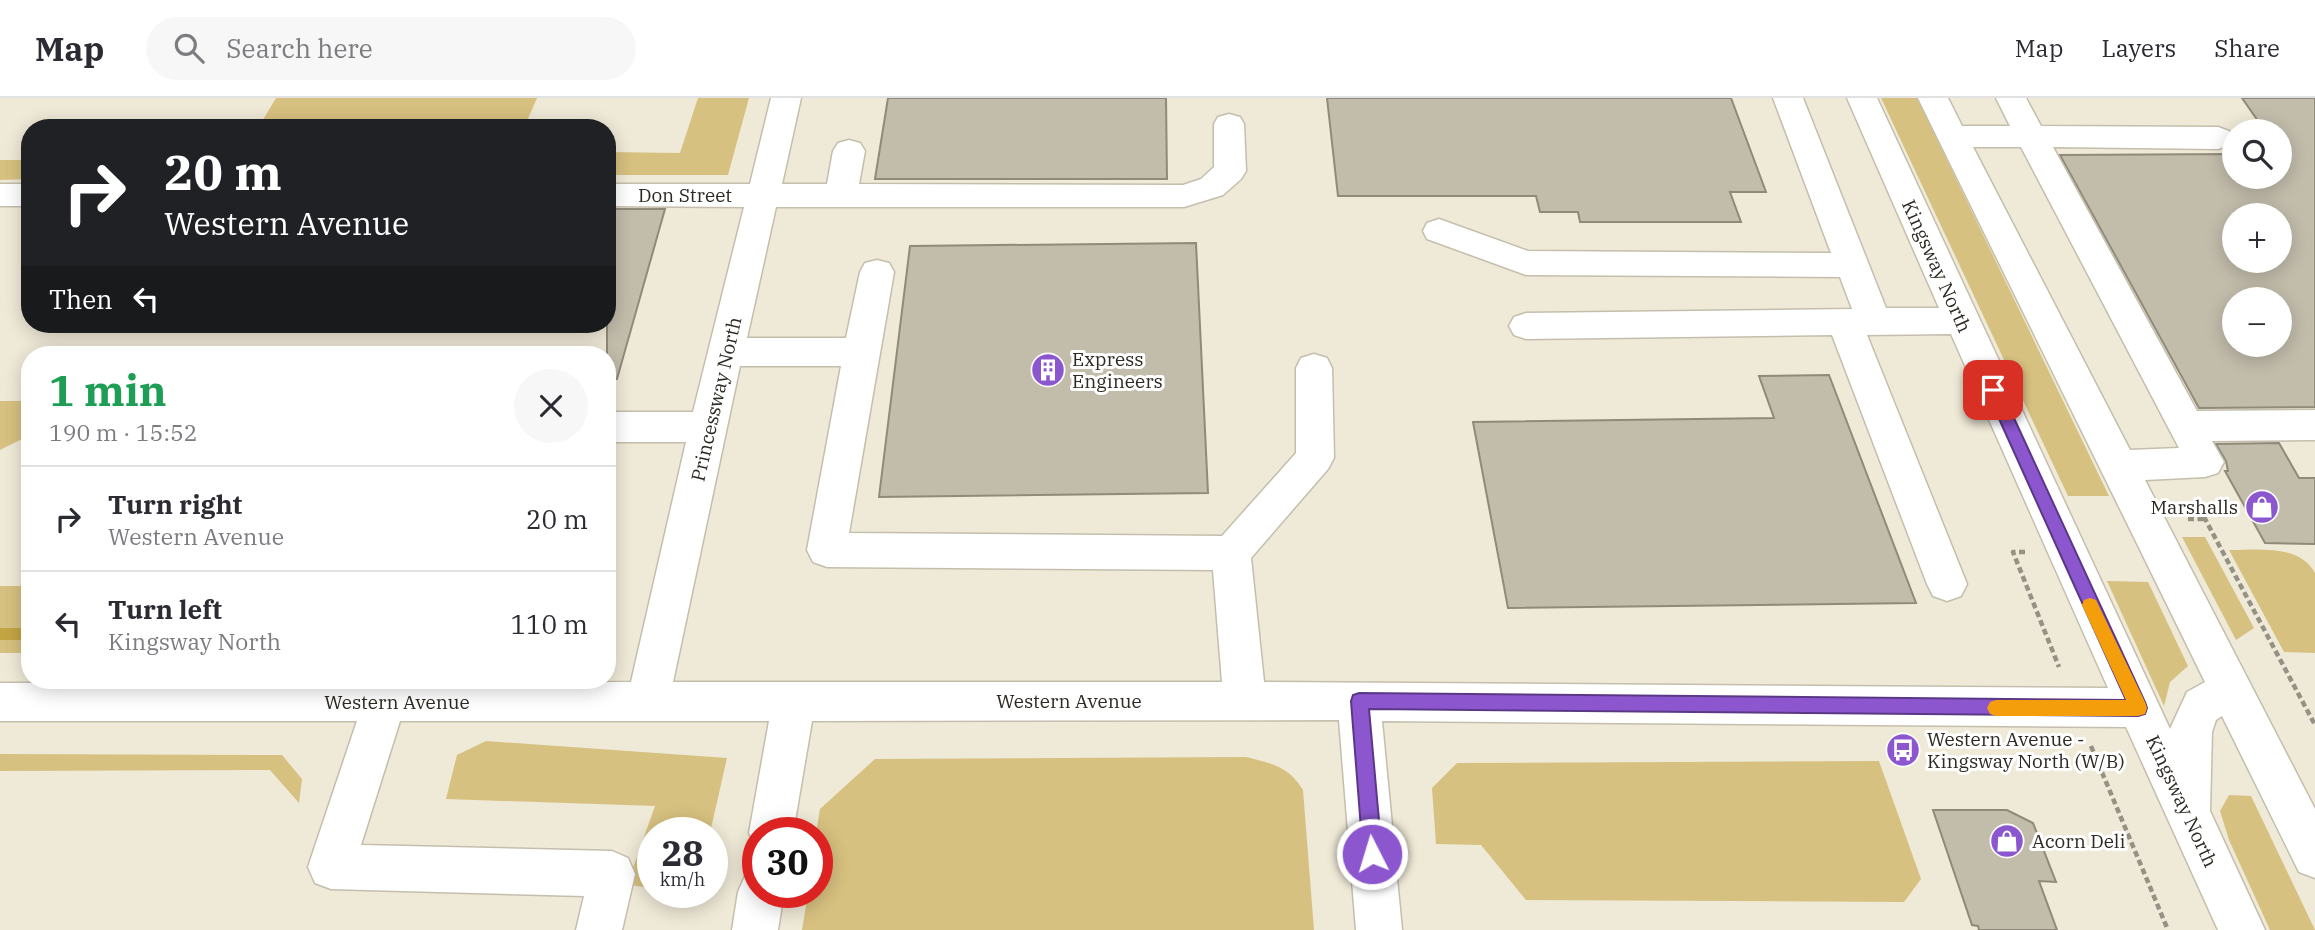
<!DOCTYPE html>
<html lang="en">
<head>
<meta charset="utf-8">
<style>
	body { margin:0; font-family:"IBM Plex Serif",serif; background:#f7f7f7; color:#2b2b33; height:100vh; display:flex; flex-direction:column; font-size:26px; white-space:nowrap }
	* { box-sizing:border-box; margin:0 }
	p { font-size:23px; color:#7c7c81 }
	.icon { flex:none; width:38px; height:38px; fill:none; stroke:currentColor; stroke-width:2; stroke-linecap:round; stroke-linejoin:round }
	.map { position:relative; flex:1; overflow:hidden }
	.side { position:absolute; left:21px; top:248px; width:595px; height:343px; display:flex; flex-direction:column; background:#fff; border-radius:28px; box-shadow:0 4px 18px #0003 }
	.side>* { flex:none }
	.guide { position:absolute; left:21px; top:21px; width:595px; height:214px; border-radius:28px; box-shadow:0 4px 18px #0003; background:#202124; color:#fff; overflow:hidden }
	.tools { position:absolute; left:2222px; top:21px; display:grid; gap:14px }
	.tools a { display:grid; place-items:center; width:70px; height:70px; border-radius:50%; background:#fff; box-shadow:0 4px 18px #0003; font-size:35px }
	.speed { position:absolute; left:637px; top:719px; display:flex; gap:14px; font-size:35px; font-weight:700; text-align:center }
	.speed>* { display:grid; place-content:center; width:91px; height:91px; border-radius:50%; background:#fff; box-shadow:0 4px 18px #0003; line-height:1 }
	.speed small { font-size:18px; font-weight:400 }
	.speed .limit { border:10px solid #d22; background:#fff; color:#111 }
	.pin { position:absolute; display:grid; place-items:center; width:60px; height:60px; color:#fff; margin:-30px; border-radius:14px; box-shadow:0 4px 10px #0006 }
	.me { position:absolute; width:77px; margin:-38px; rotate:355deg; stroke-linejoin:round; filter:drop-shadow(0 0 5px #0008) }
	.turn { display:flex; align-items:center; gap:24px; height:147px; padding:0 28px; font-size:32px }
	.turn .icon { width:91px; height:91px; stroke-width:2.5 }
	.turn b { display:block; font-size:49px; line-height:60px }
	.then { display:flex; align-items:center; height:66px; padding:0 28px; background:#0003; gap:14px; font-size:26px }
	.round { display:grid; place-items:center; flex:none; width:74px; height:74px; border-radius:37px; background:#f7f7f7 }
	.summary { display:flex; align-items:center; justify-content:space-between; height:119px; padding:0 28px }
	h1 { font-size:42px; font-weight:700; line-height:52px; color:#1e9e55 }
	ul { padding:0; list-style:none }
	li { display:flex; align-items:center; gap:21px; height:105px; padding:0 28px; border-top:2px solid #e1e1e2 }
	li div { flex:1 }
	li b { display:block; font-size:26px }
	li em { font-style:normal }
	header { display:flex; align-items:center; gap:42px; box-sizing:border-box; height:98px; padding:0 35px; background:#fff; border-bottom:2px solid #e1e1e2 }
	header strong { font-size:33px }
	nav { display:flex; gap:38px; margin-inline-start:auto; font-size:24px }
	.search { width:490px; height:63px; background:#f7f7f7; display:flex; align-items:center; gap:18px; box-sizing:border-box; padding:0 24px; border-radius:38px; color:#7c7c81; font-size:26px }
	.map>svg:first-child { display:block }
	.green { fill:#d7c180 }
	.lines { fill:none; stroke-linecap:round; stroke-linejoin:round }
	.stream { fill:#c3a544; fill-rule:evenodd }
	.building { fill:#c2bcab; stroke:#908a7a; stroke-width:2; fill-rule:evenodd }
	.minor-casing { stroke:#c4beac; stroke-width:3 }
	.path { stroke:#959184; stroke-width:4.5; stroke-dasharray:6 3.5; stroke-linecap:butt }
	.minor { fill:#fff; fill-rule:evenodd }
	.route { fill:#8c56ce; stroke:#5b3886; stroke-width:2 }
	.slow { fill:#f59e0b }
	.labels { text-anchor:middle; stroke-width:6; stroke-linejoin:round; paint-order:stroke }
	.street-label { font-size:19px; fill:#2d2a23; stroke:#fff }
	.poi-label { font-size:19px; fill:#2d2a23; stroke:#fff; text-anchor:start }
</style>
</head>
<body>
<header>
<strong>Map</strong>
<div class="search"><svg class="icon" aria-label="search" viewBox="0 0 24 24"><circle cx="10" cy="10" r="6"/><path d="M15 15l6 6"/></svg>Search here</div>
<nav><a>Map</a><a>Layers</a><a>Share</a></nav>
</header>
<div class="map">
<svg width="2315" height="832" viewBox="0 0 2315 832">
	<rect width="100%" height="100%" fill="#efe9d7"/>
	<path class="green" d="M 276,0 L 537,0 L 524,30 L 258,30 Z
		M 698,0 L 749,0 L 728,77 L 607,77 L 607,54 L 680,55 Z
		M 1881,0 L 1917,0 L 2109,398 L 2068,398 Z
		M 0,62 L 30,62 L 30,81 L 0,82 Z
		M 0,303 L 30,303 L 30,337 L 0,352 Z
		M 2182,439 L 2205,439 L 2254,530 L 2236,542 Z
		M 2229,452 C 2258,452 2299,446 2315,475 L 2315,555 L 2284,554 Z
		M 2107,483 L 2148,484 L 2188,568 L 2170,584 L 2164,608 Z
		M 0,488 L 30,488 L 30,555 L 0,555 Z
		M 486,643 L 727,660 L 710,735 L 653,735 L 653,790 L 627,787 L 655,708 L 446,701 L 457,657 Z
		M 0,656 L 282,657 L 302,681 L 299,705 L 270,672 L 0,673 Z
		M 1246,659 C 1273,666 1288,668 1303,692 L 1314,832 L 802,832 L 808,795 L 817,794 L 816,735 L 820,711 L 875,661 Z
		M 1879,663 L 1921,781 L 1904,804 L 1526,802 L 1481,747 L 1436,746 L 1432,690 L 1457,665 Z
		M 2229,697 L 2251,698 L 2315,832 L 2270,832 L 2229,742 L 2220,713 Z"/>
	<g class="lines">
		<path class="stream" d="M 0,530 L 30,530 L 30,542 L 0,542 Z"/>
	</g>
	<path class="building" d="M 888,0 L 1166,0 L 1167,81 L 875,81 Z
		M 1327,0 L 1731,0 L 1766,94 L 1730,94 L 1741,124 L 1580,124 L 1578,114 L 1540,114 L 1536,98 L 1338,98 Z
		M 2242,0 L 2315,0 L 2315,309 L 2199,310 L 2060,57 L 2235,56 L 2235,79 L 2280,79 L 2280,33 L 2265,33 ZM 2235,117 L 2280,117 L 2280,163 L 2235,163 ZM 2235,201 L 2280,201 L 2280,247 L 2235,247 Z
		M 607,111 L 665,111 L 617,281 L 607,280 Z
		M 1196,145 L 1208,395 L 879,399 L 910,148 Z
		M 1829,277 L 1916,505 L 1508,510 L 1473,324 L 1774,320 L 1759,278 Z
		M 2279,345 L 2299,380 L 2315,380 L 2315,446 L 2265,445 L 2225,373 L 2228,373 L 2226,363 L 2216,346 Z
		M 1933,712 L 2007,712 L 2033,725 L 2056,784 L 2039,783 L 2057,832 L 1979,832 L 1978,828 L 1972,827 Z"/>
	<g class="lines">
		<g class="minor-casing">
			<path id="minor" d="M 771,0 L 801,0 L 782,86 L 827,86 L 833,53 L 838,45 L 849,42 L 860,45 L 865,53 L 859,86 L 1183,87 L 1201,81 L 1214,69 L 1214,26 L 1218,19 L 1229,16 L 1240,19 L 1244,26 L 1246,73 L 1241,81 L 1223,97 L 1184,109 L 776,109 L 747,240 L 846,240 L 860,174 L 865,165 L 877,162 L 889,165 L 894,174 L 849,435 L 1222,438 L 1296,355 L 1296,270 L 1301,260 L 1314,256 L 1327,260 L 1332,270 L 1334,360 L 1328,371 L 1251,460 L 1264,584 L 2108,590 L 1951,236 L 1867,237 L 1967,486 L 1961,498 L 1947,503 L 1933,498 L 1927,486 L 1832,237 L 1526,241 L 1514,237 L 1509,228 L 1514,219 L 1526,215 L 1852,211 L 1840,179 L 1526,177 L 1427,141 L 1423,133 L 1427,125 L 1439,121 L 1528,153 L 1831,155 L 1773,0 L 1803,0 L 1886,210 L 1939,210 L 1847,0 L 1877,0 L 2170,631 L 2187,594 L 2205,584 L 1918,0 L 1948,0 L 1962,28 L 2010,28 L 1996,0 L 2026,0 L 2041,28 L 2218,29 L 2229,33 L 2234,40 L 2229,47 L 2218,51 L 2053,49 L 2197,313 L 2315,312 L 2315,342 L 2212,343 L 2224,364 L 2218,375 L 2205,379 L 2145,382 L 2315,711 L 2315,780 L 2299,774 L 2222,618 L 2216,622 L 2212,634 L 2210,713 L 2265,832 L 2218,832 L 2126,629 L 1382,623 L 1402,832 L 1356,832 L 1339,622 L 812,623 L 793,735 L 758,735 L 758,751 L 749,735 L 769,623 L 400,623 L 361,747 L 612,753 L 628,760 L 635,776 L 622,832 L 576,832 L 584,798 L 331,791 L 315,785 L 308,769 L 357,623 L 0,623 L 0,585 L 631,584 L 686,344 L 607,344 L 607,314 L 693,314 L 744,109 L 607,108 L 607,86 L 750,86 ZM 1973,49 L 2021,49 L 2179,350 L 2130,352 ZM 740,268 L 841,268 L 807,452 L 813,464 L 827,469 L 1213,472 L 1222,584 L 673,584 Z
				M 0,86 L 30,86 L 30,108 L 0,108 Z
				M 758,772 L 758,794 L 784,794 L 778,832 L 732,832 L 738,794 L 745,778 Z"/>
		</g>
		<path class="path" d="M 2195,402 L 2315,627
			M 2188,421 L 2204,421
			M 2025,454 L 2013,454 L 2059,569
			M 2091,648 L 2168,832"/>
		<use href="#minor" class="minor"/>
	</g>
	<path class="route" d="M 1993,287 L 2001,292 L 2145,604 L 2147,610 L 2145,616 L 2138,618 L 1369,611 L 1382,756 L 1379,762 L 1372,765 L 1366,762 L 1363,756 L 1351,603 L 1353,597 L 1359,595 L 2126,602 L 1986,292 Z"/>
	<path class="slow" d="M 2090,500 L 2096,502 L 2145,604 L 2147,610 L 2145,616 L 2138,618 L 1996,618 L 1990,616 L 1987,610 L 1990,604 L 1996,602 L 2126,602 L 2082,507 L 2084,502 Z"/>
	<defs>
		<g id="building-disc" transform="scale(1.75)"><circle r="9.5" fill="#8c56ce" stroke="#fff"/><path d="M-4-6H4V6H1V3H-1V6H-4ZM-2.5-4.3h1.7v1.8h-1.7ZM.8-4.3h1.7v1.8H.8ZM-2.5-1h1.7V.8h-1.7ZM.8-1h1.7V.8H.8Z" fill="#fff"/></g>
		<g id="shop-disc" transform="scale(1.75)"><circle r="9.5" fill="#8c56ce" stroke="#fff"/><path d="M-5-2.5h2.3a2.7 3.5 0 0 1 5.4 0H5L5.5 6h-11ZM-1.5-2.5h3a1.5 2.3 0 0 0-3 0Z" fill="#fff"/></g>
		<g id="bus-disc" transform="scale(1.75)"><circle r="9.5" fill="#8c56ce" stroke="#fff"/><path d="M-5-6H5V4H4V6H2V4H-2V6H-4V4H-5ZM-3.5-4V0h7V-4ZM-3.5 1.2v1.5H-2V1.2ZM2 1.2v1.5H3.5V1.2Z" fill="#fff"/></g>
	</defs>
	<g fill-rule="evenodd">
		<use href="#building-disc" x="1048" y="272"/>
		<use href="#shop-disc" x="2262" y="409"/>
		<use href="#bus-disc" x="1903" y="652"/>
		<use href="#shop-disc" x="2007" y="743"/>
	</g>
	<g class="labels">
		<g class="street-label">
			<text x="685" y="104">Don Street</text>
			<text transform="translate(1937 168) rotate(66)" y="7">Kingsway North</text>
			<text transform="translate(716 301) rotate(-77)" y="7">Princessway North</text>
			<text x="1069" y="610">Western Avenue</text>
			<text x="397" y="611">Western Avenue</text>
			<text transform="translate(2182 703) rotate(65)" y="7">Kingsway North</text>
		</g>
		<g class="poi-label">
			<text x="1072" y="268">Express<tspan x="1072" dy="22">Engineers</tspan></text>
			<text x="2238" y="416" text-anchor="end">Marshalls</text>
			<text x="1927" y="648">Western Avenue -<tspan x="1927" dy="22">Kingsway North (W/B)</tspan></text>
			<text x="2032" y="750">Acorn Deli</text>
		</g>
	</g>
</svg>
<div class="tools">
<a><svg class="icon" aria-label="search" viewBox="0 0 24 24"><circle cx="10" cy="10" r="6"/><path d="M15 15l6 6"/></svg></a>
<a>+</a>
<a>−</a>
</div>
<div class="speed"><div>28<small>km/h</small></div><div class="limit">30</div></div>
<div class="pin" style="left:1993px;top:292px;background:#d93025"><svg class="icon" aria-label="arrive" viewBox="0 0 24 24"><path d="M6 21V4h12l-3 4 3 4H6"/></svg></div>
<svg class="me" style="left:1372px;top:756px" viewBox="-20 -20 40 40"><circle r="17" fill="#8c56ce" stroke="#fff" stroke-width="3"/><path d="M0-11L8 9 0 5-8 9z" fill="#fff"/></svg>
<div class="guide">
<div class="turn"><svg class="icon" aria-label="right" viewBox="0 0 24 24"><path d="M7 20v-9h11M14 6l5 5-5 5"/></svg><div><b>20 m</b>Western Avenue</div></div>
<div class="then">Then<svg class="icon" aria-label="left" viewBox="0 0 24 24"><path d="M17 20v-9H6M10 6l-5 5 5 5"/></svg></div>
</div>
<section class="side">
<div class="summary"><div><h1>1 min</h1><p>190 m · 15:52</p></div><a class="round"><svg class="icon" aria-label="close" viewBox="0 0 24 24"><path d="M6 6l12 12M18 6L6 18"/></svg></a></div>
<ul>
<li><svg class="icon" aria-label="right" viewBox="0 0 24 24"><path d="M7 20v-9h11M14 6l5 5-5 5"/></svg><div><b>Turn right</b><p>Western Avenue</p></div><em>20 m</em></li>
<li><svg class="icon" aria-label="left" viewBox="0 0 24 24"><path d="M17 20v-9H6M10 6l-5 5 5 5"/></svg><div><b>Turn left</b><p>Kingsway North</p></div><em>110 m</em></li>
</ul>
</section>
</div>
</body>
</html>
